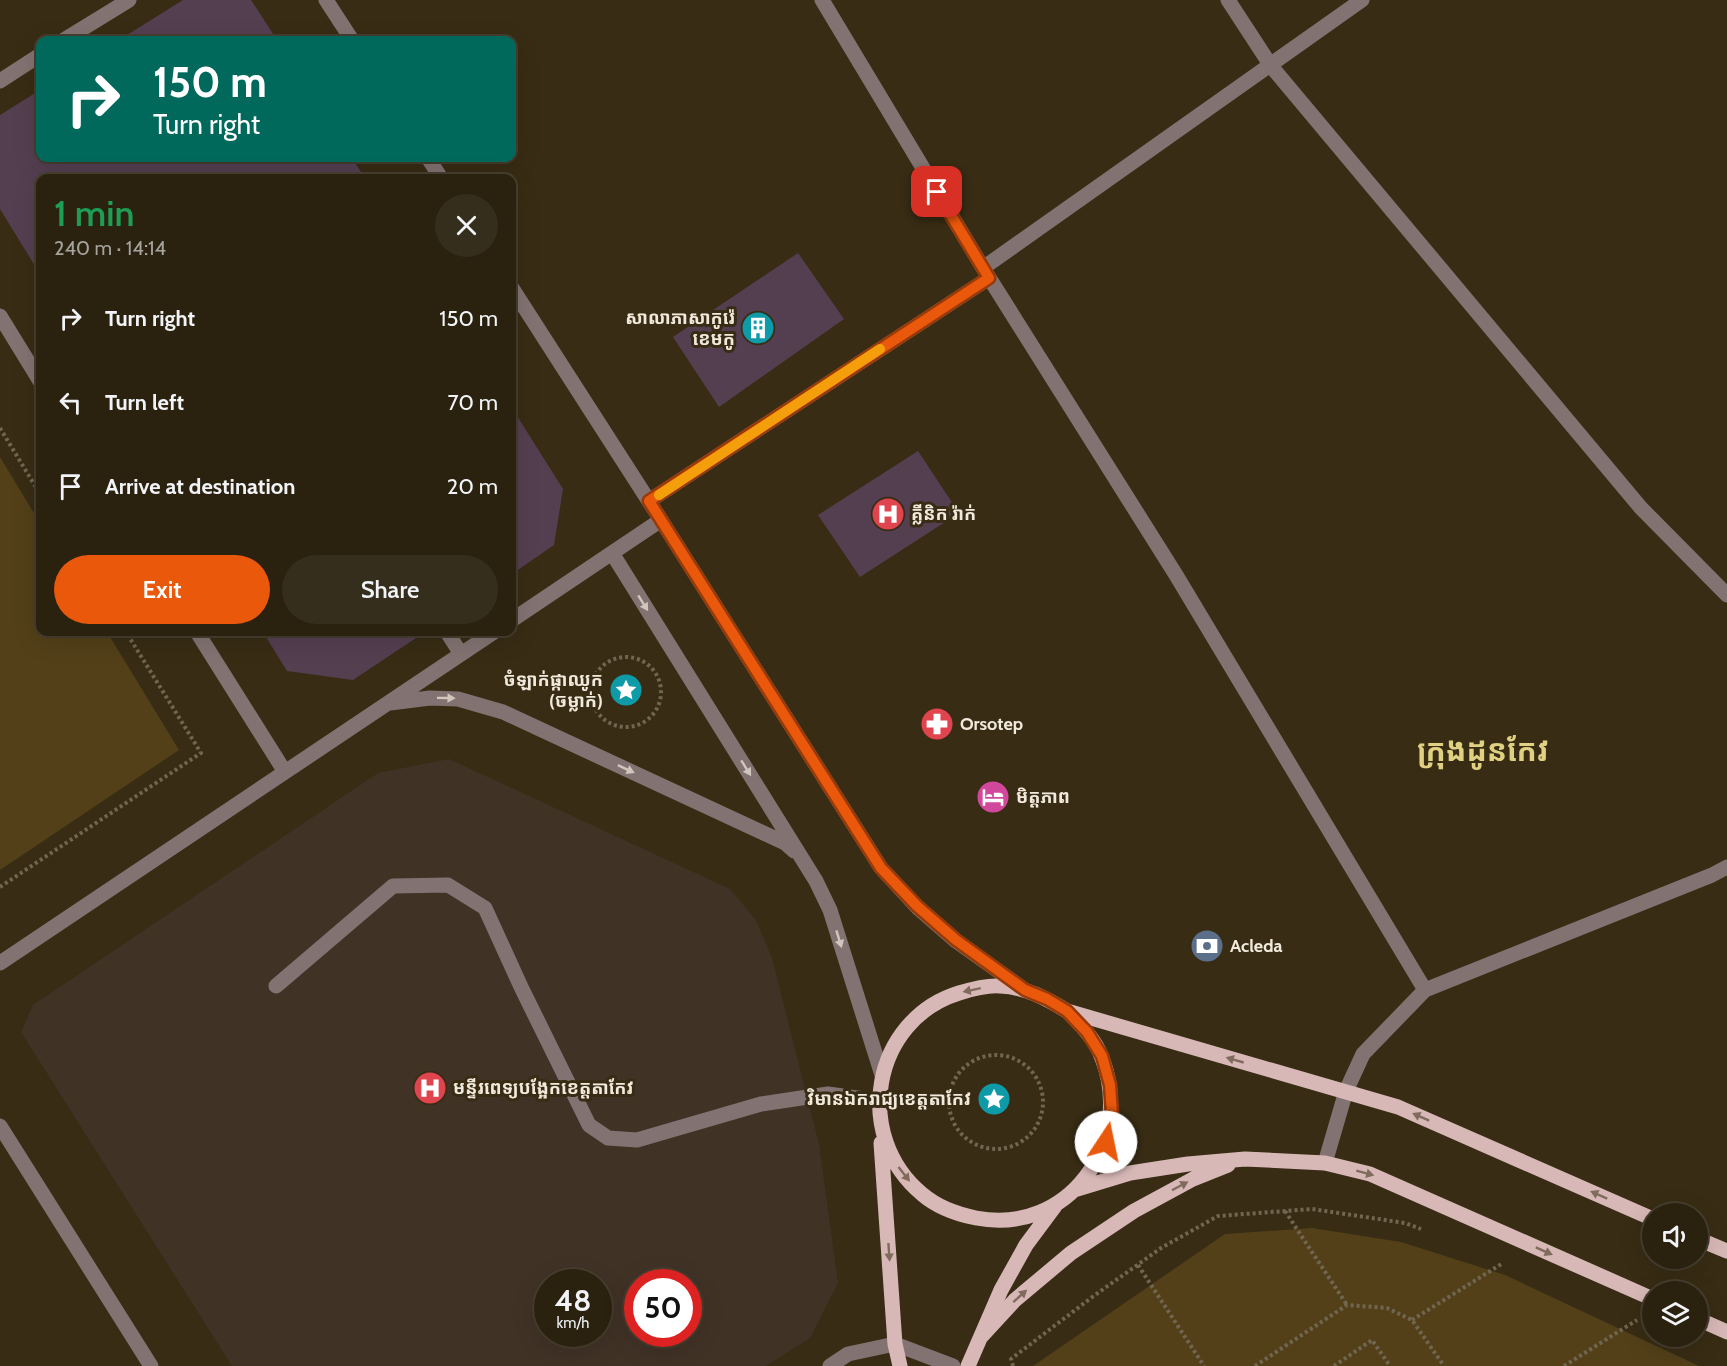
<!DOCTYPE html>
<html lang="en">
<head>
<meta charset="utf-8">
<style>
	body { margin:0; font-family:Cabin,"Noto Sans Khmer",sans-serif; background:#362e1d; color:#f1f3f6; height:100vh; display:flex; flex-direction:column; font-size:22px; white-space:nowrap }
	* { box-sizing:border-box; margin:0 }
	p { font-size:20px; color:#a5a39e }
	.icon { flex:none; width:33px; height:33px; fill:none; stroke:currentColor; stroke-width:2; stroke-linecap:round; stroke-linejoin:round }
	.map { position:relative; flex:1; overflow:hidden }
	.details { position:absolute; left:36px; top:174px; width:480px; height:462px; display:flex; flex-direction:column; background:#2a210f; border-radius:12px; box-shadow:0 6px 24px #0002,0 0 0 2px #463e2f }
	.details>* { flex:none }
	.guide { position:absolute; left:36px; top:36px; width:480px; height:126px; border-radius:12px; box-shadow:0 6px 24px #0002,0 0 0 2px #463e2f; background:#00695c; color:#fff; overflow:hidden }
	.buttons { position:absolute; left:1642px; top:1203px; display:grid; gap:12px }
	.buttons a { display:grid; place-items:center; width:66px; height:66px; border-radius:50%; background:#2a210f; box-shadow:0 6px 24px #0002,0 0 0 2px #463e2f; font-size:30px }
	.speed { position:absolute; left:534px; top:1269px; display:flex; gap:12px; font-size:30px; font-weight:700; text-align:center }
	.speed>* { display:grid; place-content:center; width:78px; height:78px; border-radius:50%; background:#2a210f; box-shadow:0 6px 24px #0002,0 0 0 2px #463e2f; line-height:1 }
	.speed small { font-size:15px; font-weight:400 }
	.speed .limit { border:9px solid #d22; background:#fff; color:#111 }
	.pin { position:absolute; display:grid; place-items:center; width:51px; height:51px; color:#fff; margin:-26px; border-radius:12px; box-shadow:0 3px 9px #0006 }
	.me { position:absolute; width:66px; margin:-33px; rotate:11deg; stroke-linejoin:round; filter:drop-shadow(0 0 4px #0008) }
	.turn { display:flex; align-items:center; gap:21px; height:126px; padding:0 18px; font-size:27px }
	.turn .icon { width:78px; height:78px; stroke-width:2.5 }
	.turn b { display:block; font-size:42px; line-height:51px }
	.round { display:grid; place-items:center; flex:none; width:63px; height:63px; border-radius:32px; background:#362e1d }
	.summary { display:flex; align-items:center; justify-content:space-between; height:102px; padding:0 18px }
	h1 { font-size:36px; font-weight:600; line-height:45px; color:#1e9e55 }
	.button { display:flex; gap:12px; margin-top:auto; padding:12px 18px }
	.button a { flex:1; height:69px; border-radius:36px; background:#ea580c; color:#fff; font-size:24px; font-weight:600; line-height:69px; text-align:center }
	.button a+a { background:#362e1d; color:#f1f3f6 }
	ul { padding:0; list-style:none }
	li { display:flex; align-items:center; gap:18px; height:84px; padding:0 18px }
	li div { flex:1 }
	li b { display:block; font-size:22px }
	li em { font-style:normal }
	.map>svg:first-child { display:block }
	.medical { fill:#413226; fill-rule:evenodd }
	.green { fill:#534019 }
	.building { fill:#543f51 }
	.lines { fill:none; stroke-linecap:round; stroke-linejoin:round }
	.path { stroke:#716651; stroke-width:4; stroke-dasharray:3 3; stroke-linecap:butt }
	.minor { stroke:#827372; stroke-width:15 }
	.major { stroke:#d7b8b7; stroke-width:15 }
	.oneway { fill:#d0c6bc }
	.oneway2 { fill:#806b5d }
	.route-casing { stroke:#983908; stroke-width:15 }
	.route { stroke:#ea580c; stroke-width:10 }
	.slow { stroke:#f59e0b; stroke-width:10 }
	.labels { text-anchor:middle; stroke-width:6; stroke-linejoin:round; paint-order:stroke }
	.poi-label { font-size:18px; font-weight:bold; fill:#f1e9db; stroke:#382c14; text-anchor:start }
	.town-label { font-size:30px; font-weight:bold; fill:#e0d182; stroke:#382c14 }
</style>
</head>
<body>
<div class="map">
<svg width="1727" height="1366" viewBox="0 0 1727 1366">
	<rect width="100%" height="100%" fill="#382c14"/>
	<path class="medical" d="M 449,759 L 730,889 L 756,920 L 772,958 L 819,1144 L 838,1283 L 810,1338 L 766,1366 L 232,1366 L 21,1032 L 33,1005 L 378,773 ZM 548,1282 L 598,1282 L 598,1334 L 548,1334 ZM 638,1282 L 688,1282 L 688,1334 L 638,1334 Z"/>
	<path class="green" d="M 0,457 L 40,523 L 40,632 L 107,632 L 179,750 L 0,870 Z
		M 1312,1228 L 1401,1242 L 1505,1275 L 1699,1366 L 1033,1366 L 1225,1234 Z"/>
	<path class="building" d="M 183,0 L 251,0 L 277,40 L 119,40 Z
		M 40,90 L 40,158 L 352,158 L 365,178 L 40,178 L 40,274 L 0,209 L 0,115 Z
		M 798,253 L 844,319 L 719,407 L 673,337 Z
		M 512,408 L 563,489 L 554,545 L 512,574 Z
		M 918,451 L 959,513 L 860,577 L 818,515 Z
		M 263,632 L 425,632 L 353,680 L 287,671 Z"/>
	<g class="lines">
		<path class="path" d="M 0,428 L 40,494
			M591 692a35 35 0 1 1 70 0a35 35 0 1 1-70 0Z
			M 0,887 L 201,753 L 126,632
			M949 1102a47 47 0 1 1 94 0a47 47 0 1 1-94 0Z
			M 1285,1211 L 1347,1305
			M 1138,1265 L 1204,1366
			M 1412,1320 L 1503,1263
			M 1013,1366 L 1011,1359 L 1091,1298 L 1161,1248 L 1218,1216 L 1312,1209 L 1405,1223 L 1421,1229
			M 1255,1366 L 1347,1305 L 1387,1308 L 1412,1320 L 1444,1366
			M 1334,1366 L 1372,1340 L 1390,1366
			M 1564,1366 L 1637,1320"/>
		<path class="minor" d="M 326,0 L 352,40
			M 822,0 L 983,268 L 1176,575 L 1425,990
			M 1228,0 L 1271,66 L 1641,508 L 1727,595
			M 64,40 L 129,0
			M 0,81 L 40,55
			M 428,158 L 441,178
			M 983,268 L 1362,0
			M 512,288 L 661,520 L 881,868 L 917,907 L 956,941 L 1025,990
			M 0,316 L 40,381
			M 649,501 L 989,278
			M 612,553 L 816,881 L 830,910 L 882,1075
			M 512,620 L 661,520
			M 197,632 L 285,772
			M 447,632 L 461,654
			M 390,703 L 430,698 L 458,699 L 503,712 L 785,843 L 794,851
			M 0,963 L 494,632
			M 276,986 L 393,886 L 448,885 L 485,908 L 522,989 L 589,1125 L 608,1138 L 637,1140 L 761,1104 L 828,1094 L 879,1101
			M 0,1126 L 151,1366
			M 1325,1163 L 1346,1091 L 1363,1054 L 1425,990 L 1712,875 L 1727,867
			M 830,1366 L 848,1354 L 895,1344 L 953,1366"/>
		<path class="major" d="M 1067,1011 C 1081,1025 1095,1039 1102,1058 C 1135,1143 1068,1236 976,1218 C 956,1214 937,1207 922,1194 C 852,1136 872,1020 959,993 C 972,989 986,985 1000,986 C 1025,987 1046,998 1067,1011 L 1398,1107 L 1653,1219
			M 881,1143 L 895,1344 L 900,1366
			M 1074,1190 L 1130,1173 L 1188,1164 L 1245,1159 L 1325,1163 L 1370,1174 L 1653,1299
			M 1698,1239 L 1727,1251
			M 1698,1319 L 1727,1332
			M 980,1338 L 1015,1300 L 1071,1253 L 1134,1211 L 1193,1179 L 1228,1165
			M 968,1366 L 1001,1290 L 1026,1245 L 1055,1206"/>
	</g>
	<defs><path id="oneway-solid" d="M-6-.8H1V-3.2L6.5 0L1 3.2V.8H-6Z" transform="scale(1.5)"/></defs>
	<g class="oneway">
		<use href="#oneway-solid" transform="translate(643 603) rotate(58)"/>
		<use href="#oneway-solid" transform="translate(446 698) rotate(1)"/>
		<use href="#oneway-solid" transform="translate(746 768) rotate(58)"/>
		<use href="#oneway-solid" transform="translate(626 769) rotate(25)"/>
		<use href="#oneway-solid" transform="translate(839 939) rotate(73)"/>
	</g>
	<g class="oneway2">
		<use href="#oneway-solid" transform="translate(972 990) rotate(168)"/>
		<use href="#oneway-solid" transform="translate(1235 1060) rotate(-164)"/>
		<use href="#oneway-solid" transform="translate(1421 1117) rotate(-156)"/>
		<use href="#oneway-solid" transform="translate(1365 1173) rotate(15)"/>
		<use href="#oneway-solid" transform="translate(904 1174) rotate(52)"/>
		<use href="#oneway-solid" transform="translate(1180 1186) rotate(-28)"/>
		<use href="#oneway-solid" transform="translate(1599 1195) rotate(-156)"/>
		<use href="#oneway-solid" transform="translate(1544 1251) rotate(24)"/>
		<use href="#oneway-solid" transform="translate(889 1252) rotate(86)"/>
		<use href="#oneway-solid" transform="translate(1020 1296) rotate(-42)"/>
	</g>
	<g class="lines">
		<g class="route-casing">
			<path id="route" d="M 937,192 L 989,278 L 649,501 L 881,868 L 917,906 L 956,940 L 1025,990 L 1047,999 L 1067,1011 L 1087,1032 L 1102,1056 L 1110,1085 L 1112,1114 L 1106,1142"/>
		</g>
		<use href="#route" class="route"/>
		<path class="slow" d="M 659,495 L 880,349"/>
	</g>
	<defs>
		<g id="building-disc" transform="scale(1.725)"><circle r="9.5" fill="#0f9aa8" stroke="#382c14"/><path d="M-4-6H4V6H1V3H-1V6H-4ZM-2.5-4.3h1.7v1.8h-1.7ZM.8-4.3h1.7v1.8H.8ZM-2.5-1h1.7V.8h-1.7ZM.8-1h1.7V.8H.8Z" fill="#fff"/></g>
		<g id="hospital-disc" transform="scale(1.725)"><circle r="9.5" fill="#e0444e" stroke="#382c14"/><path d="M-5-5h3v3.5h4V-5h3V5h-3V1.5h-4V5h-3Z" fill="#fff"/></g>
		<g id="sight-disc" transform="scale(1.725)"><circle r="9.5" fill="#0f9aa8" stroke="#382c14"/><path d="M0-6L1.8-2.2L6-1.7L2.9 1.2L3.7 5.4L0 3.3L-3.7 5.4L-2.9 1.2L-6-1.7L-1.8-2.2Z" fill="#fff"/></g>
		<g id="pharmacy-disc" transform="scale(1.725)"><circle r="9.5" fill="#e0444e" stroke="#382c14"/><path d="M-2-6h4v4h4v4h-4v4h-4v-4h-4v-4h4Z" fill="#fff"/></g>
		<g id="hotel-disc" transform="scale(1.725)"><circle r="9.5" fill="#d1479c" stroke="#382c14"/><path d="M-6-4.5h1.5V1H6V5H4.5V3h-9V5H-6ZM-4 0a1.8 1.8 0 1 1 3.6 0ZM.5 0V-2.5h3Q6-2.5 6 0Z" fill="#fff"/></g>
		<g id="bank-disc" transform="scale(1.725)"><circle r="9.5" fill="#5c6f8a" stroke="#382c14"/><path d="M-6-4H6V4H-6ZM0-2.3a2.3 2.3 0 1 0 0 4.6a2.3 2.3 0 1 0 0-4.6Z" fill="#fff"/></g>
	</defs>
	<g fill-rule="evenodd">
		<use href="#building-disc" x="758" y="328"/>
		<use href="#hospital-disc" x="888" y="514"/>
		<use href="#sight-disc" x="626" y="690"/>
		<use href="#pharmacy-disc" x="937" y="724"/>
		<use href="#hotel-disc" x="993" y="797"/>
		<use href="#bank-disc" x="1207" y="946"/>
		<use href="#hospital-disc" x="430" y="1088"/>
		<use href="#sight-disc" x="994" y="1099"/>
	</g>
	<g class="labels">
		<g class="poi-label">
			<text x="735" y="324" text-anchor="end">សាលាភាសាកូរ៉េ<tspan x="735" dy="21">ខេមកូ</tspan></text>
			<text x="911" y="520">គ្លីនិក រ៉ាក់</text>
			<text x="603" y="686" text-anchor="end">ចំឡាក់ផ្កាឈូក<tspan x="603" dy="21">(ចម្លាក់)</tspan></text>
			<text x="960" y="730">Orsotep</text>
			<text x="1016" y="803">មិត្តភាព</text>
			<text x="1230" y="952">Acleda</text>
			<text x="453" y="1094">មន្ទីរពេទ្យបង្អែកខេត្តតាកែវ</text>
			<text x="971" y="1105" text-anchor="end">វិមានឯករាជ្យខេត្តតាកែវ</text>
		</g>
		<g class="town-label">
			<text x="1483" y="761">ក្រុងដូនកែវ</text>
		</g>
	</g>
</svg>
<div class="buttons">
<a><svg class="icon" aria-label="sound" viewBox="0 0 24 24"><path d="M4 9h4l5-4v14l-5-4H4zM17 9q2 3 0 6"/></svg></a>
<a><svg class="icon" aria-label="layers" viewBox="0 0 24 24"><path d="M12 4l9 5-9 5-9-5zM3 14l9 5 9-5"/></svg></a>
</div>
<div class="speed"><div>48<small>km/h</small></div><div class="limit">50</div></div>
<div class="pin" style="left:937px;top:192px;background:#d93025"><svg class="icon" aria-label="arrive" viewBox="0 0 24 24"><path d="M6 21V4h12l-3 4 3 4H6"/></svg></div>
<svg class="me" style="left:1106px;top:1142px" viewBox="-20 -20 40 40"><circle r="19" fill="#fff"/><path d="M0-13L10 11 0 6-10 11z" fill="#ea580c"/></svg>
<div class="guide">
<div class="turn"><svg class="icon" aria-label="right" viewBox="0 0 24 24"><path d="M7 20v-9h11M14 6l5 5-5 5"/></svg><div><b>150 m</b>Turn right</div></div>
</div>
<section class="details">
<div class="summary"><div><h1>1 min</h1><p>240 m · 14:14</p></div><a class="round"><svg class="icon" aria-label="close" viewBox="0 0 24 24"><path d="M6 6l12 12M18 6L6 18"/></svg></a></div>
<ul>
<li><svg class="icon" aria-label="right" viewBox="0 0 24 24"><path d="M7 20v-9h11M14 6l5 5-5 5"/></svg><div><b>Turn right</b></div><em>150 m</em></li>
<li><svg class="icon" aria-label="left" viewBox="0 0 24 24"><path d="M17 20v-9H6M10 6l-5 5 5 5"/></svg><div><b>Turn left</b></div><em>70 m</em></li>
<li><svg class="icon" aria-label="arrive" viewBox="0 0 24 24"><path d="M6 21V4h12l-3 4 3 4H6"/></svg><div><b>Arrive at destination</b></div><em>20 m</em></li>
</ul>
<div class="button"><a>Exit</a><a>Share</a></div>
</section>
</div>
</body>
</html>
